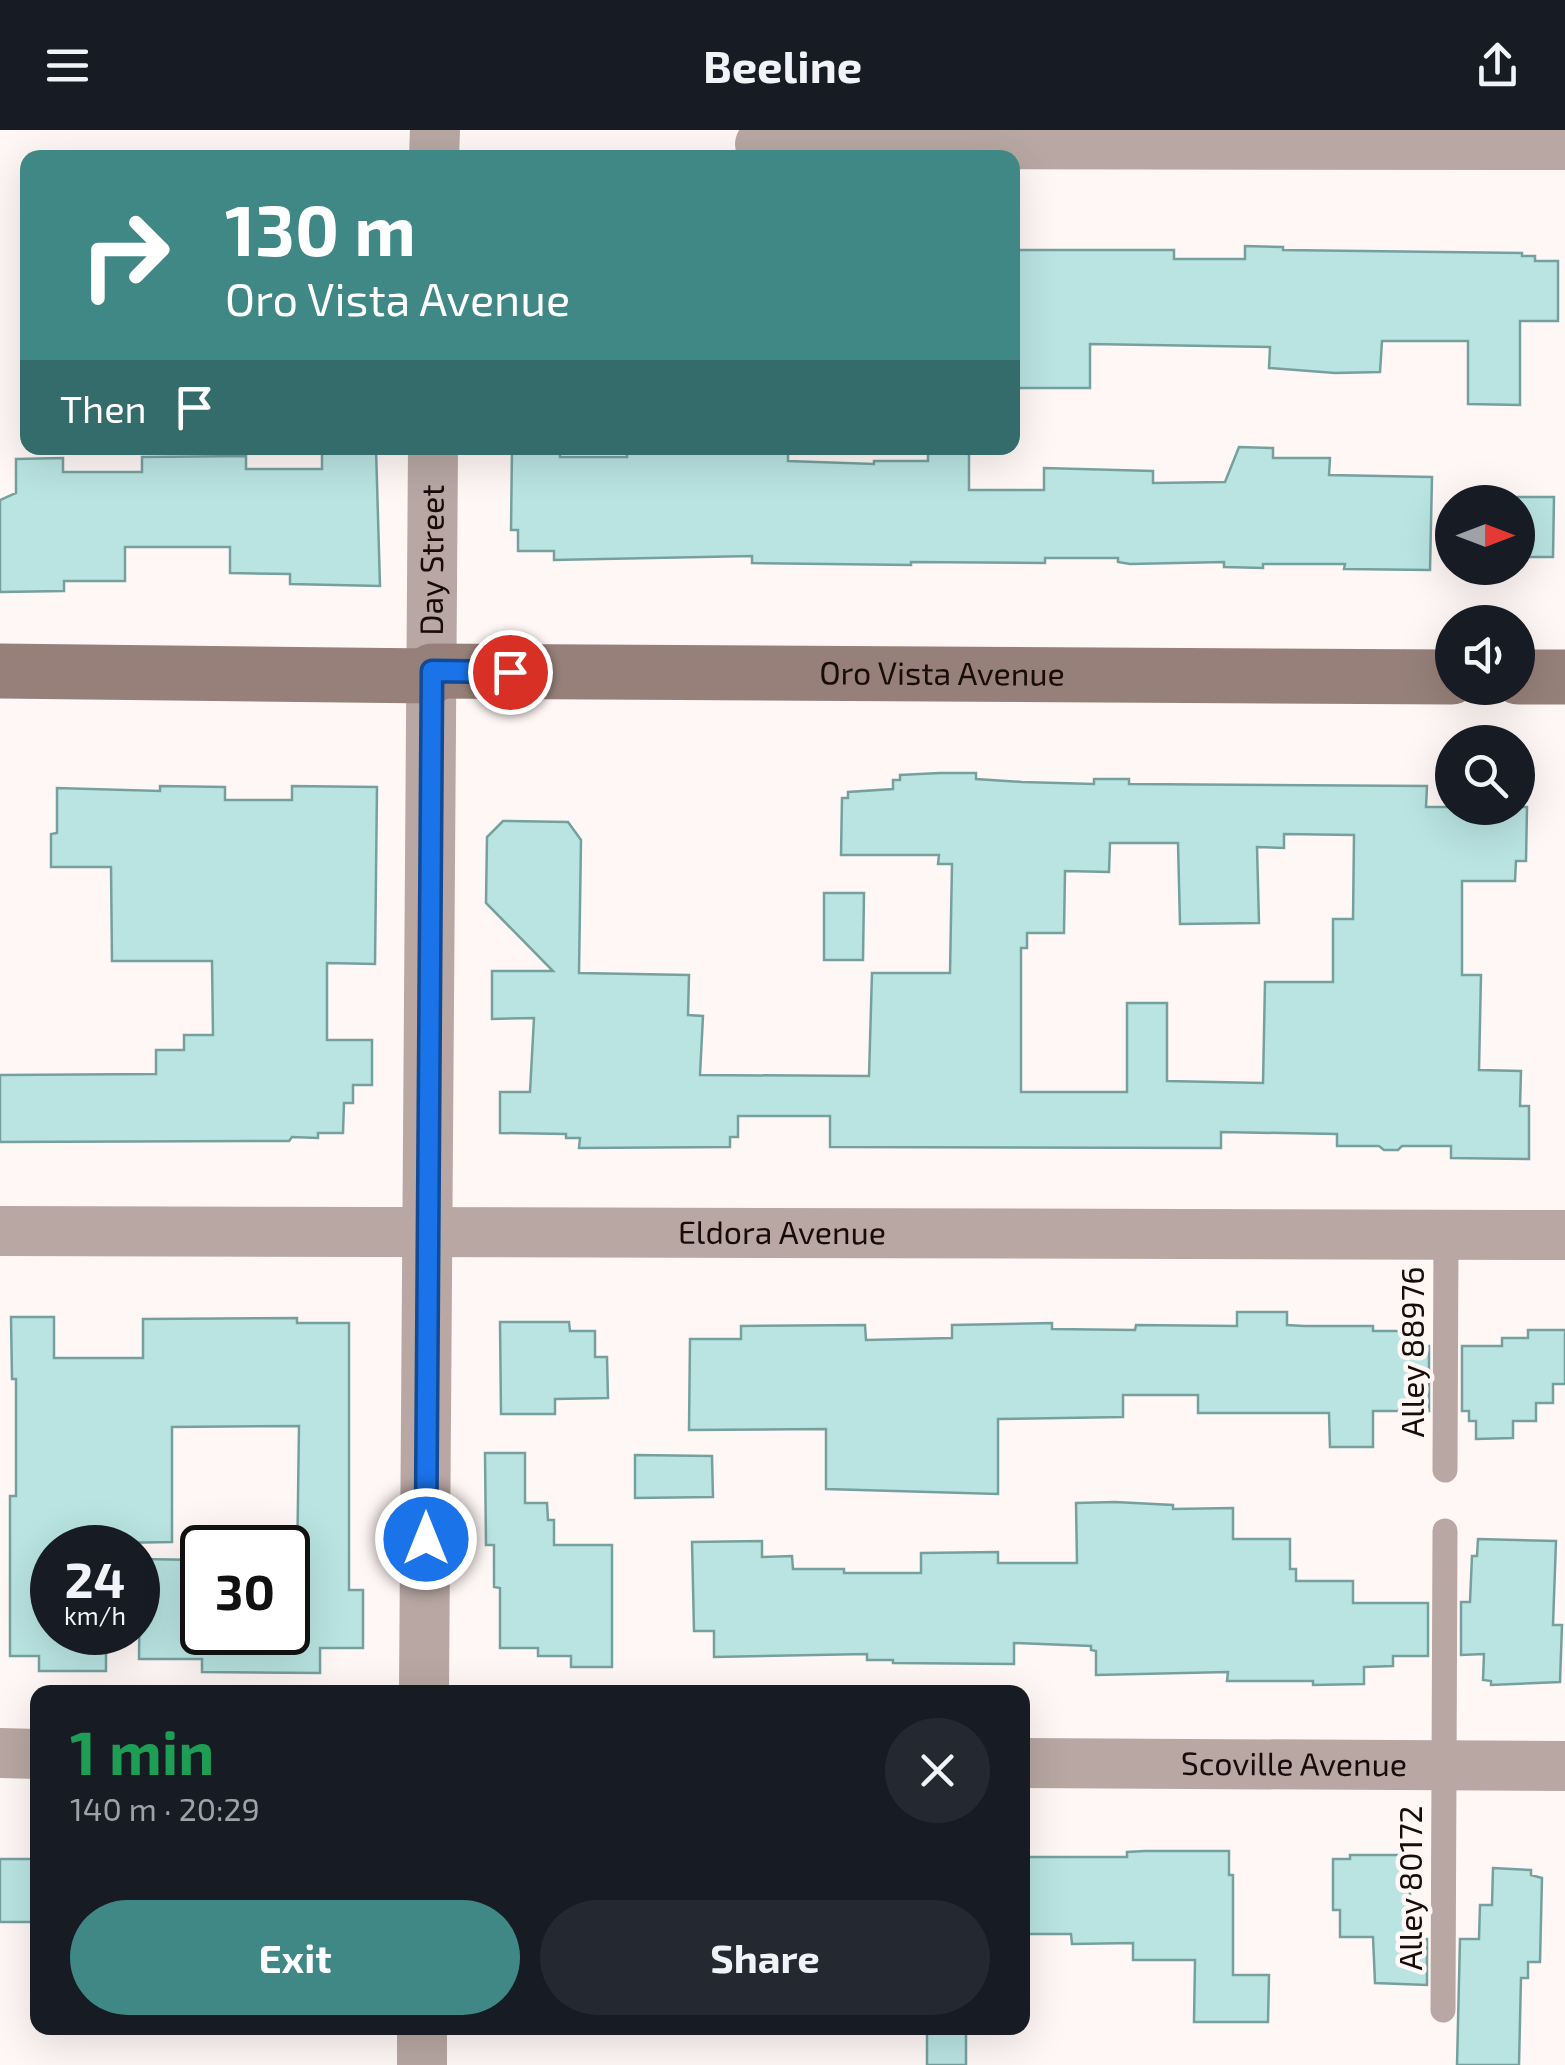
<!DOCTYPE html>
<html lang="en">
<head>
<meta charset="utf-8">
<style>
	body { margin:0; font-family:"Exo 2",sans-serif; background:#242831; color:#f1f3f6; height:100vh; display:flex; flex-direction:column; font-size:38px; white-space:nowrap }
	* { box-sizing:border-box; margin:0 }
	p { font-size:32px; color:#9ea1a6 }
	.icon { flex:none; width:55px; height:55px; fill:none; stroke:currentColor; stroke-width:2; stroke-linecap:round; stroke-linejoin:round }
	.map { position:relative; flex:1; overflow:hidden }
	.side { position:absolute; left:30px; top:1555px; width:1000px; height:350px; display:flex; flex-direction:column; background:#171b24; border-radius:20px; box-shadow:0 10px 40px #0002 }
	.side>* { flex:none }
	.guide { position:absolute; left:20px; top:20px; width:1000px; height:305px; border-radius:20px; box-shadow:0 10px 40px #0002; background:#408886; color:#fff; overflow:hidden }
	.needle { width:65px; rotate:90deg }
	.tools { position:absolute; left:1435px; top:355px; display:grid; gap:20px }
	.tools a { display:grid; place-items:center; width:100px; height:100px; border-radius:50%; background:#171b24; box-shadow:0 10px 40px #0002; font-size:50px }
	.speed { position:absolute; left:30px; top:1395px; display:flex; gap:20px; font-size:50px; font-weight:700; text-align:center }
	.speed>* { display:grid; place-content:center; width:130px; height:130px; border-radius:50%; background:#171b24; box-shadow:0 10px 40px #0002; line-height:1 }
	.speed small { font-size:25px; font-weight:400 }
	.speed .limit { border:5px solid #111; border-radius:15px; background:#fff; color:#111 }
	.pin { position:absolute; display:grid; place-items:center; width:85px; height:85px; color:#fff; margin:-42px; border:5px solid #fff; border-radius:50%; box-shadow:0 2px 10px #0007 }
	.me { position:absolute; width:110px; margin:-55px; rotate:0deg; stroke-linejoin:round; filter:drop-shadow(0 0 8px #0008) }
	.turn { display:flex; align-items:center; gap:35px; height:210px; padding:0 40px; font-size:45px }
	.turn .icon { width:130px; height:130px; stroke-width:2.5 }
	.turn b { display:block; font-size:70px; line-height:85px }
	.then { display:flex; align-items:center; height:95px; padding:0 40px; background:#0003; gap:20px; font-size:38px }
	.round { display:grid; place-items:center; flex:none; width:105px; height:105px; border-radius:52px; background:#242831 }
	.headline { display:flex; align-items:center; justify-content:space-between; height:170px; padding:0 40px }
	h1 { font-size:60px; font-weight:700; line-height:75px; color:#1e9e55 }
	.button { display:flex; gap:20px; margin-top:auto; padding:20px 40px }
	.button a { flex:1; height:115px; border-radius:60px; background:#408886; color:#fff; font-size:40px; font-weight:700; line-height:115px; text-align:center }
	.button a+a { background:#242831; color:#f1f3f6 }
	header { display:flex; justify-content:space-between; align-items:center; height:130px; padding:0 40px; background:#171b24; font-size:45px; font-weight:700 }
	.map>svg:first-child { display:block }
	.building { fill:#b9e4e2; stroke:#76a09e; stroke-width:2.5; fill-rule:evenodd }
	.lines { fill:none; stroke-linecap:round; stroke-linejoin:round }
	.lane { stroke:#b8a7a3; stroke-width:25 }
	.street { stroke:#b8a7a3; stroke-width:50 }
	.secondary { stroke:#97807a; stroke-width:55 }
	.route-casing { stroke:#114b97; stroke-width:25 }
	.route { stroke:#1a73e8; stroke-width:18 }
	.labels { text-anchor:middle; stroke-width:9; stroke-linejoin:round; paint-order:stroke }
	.street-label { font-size:32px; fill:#180c09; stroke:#fff7f5 }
</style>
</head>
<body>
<header><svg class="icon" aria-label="menu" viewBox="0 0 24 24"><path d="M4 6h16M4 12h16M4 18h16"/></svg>Beeline<svg class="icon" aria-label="share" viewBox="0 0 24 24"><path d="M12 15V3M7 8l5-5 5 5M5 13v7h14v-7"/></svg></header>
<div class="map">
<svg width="1565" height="1935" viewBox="0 0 1565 1935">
	<rect width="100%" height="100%" fill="#fff7f5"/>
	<path class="building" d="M 1245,116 L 1283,117 L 1283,120 L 1522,123 L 1522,126 L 1535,126 L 1535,131 L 1558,131 L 1558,191 L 1520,191 L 1520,275 L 1468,274 L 1468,211 L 1382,211 L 1380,242 L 1335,243 L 1269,238 L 1270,217 L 1090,214 L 1090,258 L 1012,258 L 1012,120 L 1174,120 L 1174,129 L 1245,129 Z
		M 1239,317 L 1273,318 L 1273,328 L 1330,328 L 1329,345 L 1432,347 L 1430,440 L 1344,439 L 1345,434 L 1263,434 L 1263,438 L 1224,437 L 1224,432 L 1130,434 L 1118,432 L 1118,428 L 1045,428 L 1045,433 L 911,432 L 911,435 L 752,433 L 752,426 L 554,430 L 554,421 L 518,421 L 518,400 L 511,400 L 512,318 L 560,318 L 560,327 L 627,327 L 627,318 L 788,318 L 788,331 L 874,334 L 874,331 L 928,331 L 928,318 L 969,318 L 969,360 L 1044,360 L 1044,338 L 1153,341 L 1153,353 L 1225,352 Z
		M 322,318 L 376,318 L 380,456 L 290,454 L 290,444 L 230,443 L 230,417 L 125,417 L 125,451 L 64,451 L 64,461 L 0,462 L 0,370 L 16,363 L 16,329 L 63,328 L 63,342 L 142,342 L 142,327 L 246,326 L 246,339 L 322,339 Z
		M 1518,367 L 1554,367 L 1553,427 L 1518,427 Z
		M 940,643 L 976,643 L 976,649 L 1022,652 L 1094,654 L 1094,649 L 1129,649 L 1129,654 L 1427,656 L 1426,677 L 1527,677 L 1526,731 L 1516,731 L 1515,751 L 1462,751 L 1462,845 L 1481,845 L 1479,940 L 1521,941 L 1520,976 L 1529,976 L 1529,1029 L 1451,1028 L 1451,1016 L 1402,1016 L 1398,1020 L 1384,1020 L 1379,1016 L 1337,1016 L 1337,1004 L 1221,1002 L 1221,1018 L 830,1017 L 830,986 L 738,986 L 738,1007 L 730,1007 L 730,1017 L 579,1018 L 580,1008 L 566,1008 L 566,1004 L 500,1003 L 500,962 L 530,962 L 534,888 L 492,889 L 492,841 L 553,841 L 486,773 L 487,707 L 503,691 L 568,692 L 581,710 L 579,843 L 689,845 L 688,885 L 703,886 L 700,945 L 869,946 L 872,843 L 950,843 L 952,734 L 938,734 L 939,725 L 841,725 L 842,668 L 848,668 L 848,662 L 893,659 L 893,650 L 900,650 L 900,645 ZM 1284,704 L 1354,705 L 1353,789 L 1333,789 L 1333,852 L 1265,852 L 1263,953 L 1167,951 L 1167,873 L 1127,873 L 1127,962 L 1021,962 L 1021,818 L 1027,818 L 1027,803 L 1064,803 L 1065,741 L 1109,742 L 1110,713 L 1178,713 L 1180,794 L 1259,793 L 1257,717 L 1284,718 Z
		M 160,656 L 225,657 L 225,670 L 292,670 L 292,656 L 377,657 L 375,834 L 327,833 L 327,910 L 372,910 L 372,955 L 353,955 L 353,973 L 344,973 L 343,1003 L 318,1003 L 318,1008 L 292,1007 L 289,1011 L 0,1012 L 0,945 L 156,944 L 156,920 L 184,920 L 184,905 L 213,905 L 212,831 L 112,831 L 111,737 L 51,737 L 51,704 L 57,703 L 57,658 L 160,661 Z
		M 824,763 L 864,763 L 863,830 L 824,830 Z
		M 1237,1182 L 1287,1182 L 1287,1195 L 1304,1196 L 1373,1196 L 1373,1201 L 1416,1201 L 1416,1216 L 1429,1216 L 1429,1281 L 1373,1281 L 1373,1317 L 1330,1317 L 1329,1283 L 1198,1283 L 1198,1265 L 1123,1265 L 1123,1287 L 998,1289 L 998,1364 L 826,1359 L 826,1299 L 689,1300 L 690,1209 L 741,1209 L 741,1196 L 865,1195 L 866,1210 L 952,1208 L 952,1195 L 1052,1193 L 1052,1199 L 1135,1200 L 1136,1195 L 1237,1196 Z
		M 11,1187 L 54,1187 L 54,1228 L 143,1228 L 143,1189 L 297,1188 L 297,1193 L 349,1193 L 349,1460 L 363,1460 L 363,1518 L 320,1518 L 320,1543 L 202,1542 L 202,1529 L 139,1529 L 140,1429 L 202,1430 L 202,1502 L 288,1502 L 288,1440 L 297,1440 L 299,1296 L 172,1297 L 172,1412 L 52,1414 L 52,1502 L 106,1502 L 106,1541 L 39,1541 L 39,1526 L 10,1526 L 10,1366 L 16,1366 L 16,1249 L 12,1249 Z
		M 500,1192 L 569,1192 L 570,1201 L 595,1201 L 595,1227 L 607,1227 L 608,1268 L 555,1269 L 555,1284 L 501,1284 Z
		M 1528,1200 L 1565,1200 L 1565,1254 L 1553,1254 L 1553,1273 L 1536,1273 L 1536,1291 L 1513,1291 L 1513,1308 L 1476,1309 L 1476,1291 L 1469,1291 L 1469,1281 L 1462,1281 L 1462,1216 L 1502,1216 L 1502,1208 L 1528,1208 Z
		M 485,1323 L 525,1323 L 525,1373 L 547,1373 L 548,1390 L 554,1390 L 554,1415 L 612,1415 L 612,1537 L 571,1537 L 571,1526 L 538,1526 L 538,1518 L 500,1518 L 500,1458 L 494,1457 L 494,1415 L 486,1415 Z
		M 635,1325 L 712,1326 L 713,1367 L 635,1368 Z
		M 1115,1372 L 1173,1375 L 1173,1379 L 1233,1378 L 1233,1409 L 1290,1409 L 1290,1439 L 1296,1439 L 1296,1451 L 1353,1451 L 1353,1473 L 1428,1473 L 1428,1526 L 1393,1526 L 1393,1536 L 1364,1537 L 1364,1554 L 1313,1555 L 1313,1551 L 1227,1551 L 1228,1542 L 1096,1545 L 1096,1521 L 1091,1520 L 1091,1516 L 1014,1513 L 1014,1534 L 893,1533 L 893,1530 L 867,1530 L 867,1524 L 714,1527 L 714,1501 L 694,1501 L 692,1412 L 762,1411 L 762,1427 L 792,1426 L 793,1439 L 844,1439 L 844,1443 L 921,1443 L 921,1423 L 998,1422 L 998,1433 L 1077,1433 L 1076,1373 Z
		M 1478,1409 L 1556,1411 L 1553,1495 L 1562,1495 L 1560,1552 L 1491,1555 L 1491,1551 L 1483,1550 L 1484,1524 L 1461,1525 L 1461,1472 L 1470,1472 L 1472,1426 L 1477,1426 Z
		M 1145,1721 L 1229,1721 L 1229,1745 L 1233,1745 L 1233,1845 L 1269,1845 L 1268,1892 L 1194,1892 L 1195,1830 L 1133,1830 L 1133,1813 L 1072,1814 L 1071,1804 L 1022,1804 L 1022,1727 L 1127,1727 L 1127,1722 Z
		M 1350,1725 L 1406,1725 L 1406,1746 L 1410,1746 L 1410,1809 L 1427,1809 L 1427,1855 L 1375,1853 L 1373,1807 L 1340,1807 L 1340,1780 L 1333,1780 L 1333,1729 L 1350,1729 Z
		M 0,1729 L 38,1729 L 38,1792 L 0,1792 Z
		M 1493,1738 L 1531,1740 L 1531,1745 L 1542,1748 L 1540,1832 L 1528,1832 L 1528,1848 L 1521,1848 L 1519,1935 L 1457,1935 L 1460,1809 L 1479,1809 L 1480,1775 L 1492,1775 Z
		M 927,1898 L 966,1898 L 966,1935 L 927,1935 Z"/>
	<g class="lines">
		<path class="lane" d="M 1445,1340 L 1446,1105
			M 1443,1880 L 1445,1401"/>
		<g class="street">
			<path d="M 760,14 L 1565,15"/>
			<path d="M 434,28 L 435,0"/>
			<path id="s1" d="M 0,1101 L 1565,1105"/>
			<path id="s2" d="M 424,1562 L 433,318"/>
			<path d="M 0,1623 L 38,1624"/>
			<path id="s3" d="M 1022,1633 L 1565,1636"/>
			<path d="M 422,1935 L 422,1898"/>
		</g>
		<g class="secondary">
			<path d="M 0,541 L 432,546"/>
			<path id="s4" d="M 432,541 L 1452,547"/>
			<path d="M 1518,547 L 1565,547"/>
		</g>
	</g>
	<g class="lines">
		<g class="route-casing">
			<path id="route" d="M 426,1409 L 432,541 L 510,542"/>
		</g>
		<use href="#route" class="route"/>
	</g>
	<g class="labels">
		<g class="street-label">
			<text dy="11" stroke="none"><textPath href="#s2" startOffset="1132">Day Street</textPath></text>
			<text dy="11" stroke="none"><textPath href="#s4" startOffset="510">Oro Vista Avenue</textPath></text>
			<text dy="11" stroke="none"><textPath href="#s1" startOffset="782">Eldora Avenue</textPath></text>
			<text transform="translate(1413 1222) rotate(-90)" y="11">Alley 88976</text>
			<text dy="11" stroke="none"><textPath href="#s3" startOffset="272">Scoville Avenue</textPath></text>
			<text transform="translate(1411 1758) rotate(-90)" y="11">Alley 80172</text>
		</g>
	</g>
</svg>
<div class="tools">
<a><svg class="needle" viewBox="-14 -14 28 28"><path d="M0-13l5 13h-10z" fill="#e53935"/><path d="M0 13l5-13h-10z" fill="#9ea1a6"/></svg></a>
<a><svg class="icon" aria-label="sound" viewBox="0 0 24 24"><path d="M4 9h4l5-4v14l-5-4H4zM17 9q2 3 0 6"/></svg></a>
<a><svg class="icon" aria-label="search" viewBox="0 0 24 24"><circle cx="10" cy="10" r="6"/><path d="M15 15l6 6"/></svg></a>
</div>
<div class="speed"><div>24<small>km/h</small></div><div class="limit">30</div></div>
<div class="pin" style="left:510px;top:542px;background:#d93025"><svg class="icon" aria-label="arrive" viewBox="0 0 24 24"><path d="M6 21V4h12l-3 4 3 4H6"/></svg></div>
<svg class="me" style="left:426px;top:1409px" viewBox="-20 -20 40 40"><circle r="17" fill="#1a73e8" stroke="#fff" stroke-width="3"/><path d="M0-11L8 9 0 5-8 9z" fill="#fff"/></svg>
<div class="guide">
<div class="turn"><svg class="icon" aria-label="right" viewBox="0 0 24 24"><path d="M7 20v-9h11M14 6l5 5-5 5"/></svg><div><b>130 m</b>Oro Vista Avenue</div></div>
<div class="then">Then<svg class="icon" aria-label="arrive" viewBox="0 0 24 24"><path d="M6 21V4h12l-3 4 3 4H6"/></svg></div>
</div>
<section class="side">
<div class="headline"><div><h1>1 min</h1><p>140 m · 20:29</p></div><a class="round"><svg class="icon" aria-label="close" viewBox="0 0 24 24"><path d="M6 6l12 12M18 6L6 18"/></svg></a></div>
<div class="button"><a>Exit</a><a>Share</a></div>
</section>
</div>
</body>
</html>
